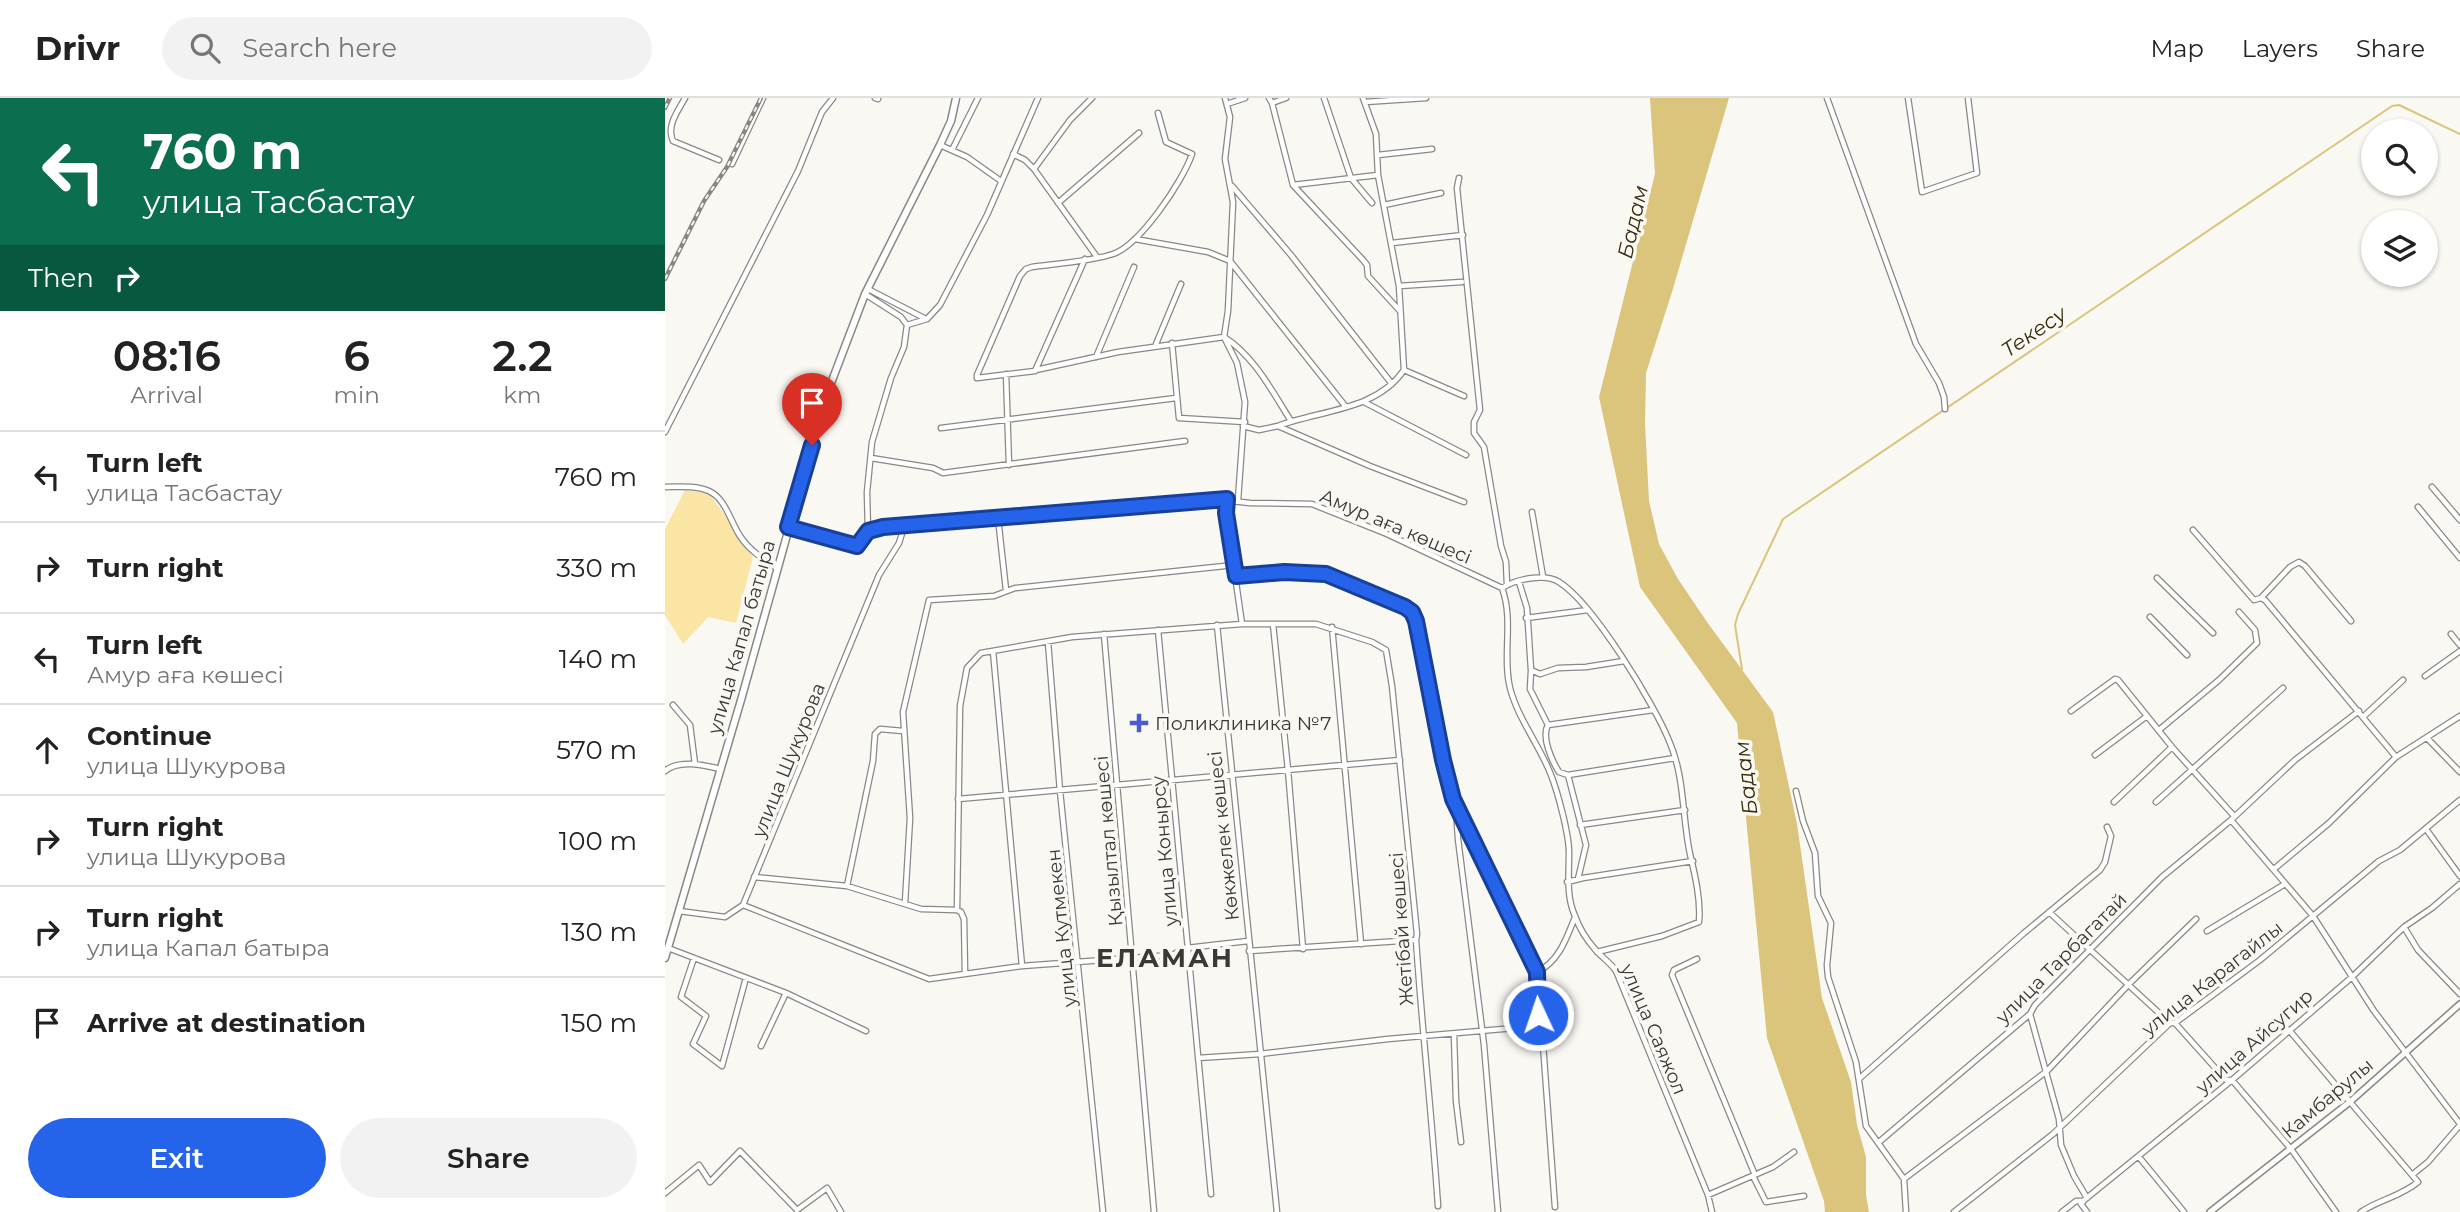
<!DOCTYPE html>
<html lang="en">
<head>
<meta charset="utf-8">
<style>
	body { margin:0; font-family:Montserrat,sans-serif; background:#f2f2f2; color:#222; height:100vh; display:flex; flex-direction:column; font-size:26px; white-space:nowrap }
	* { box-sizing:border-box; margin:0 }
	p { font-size:23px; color:#767676 }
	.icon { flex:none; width:38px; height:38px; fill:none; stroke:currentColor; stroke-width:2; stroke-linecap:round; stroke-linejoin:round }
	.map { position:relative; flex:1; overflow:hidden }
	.details { display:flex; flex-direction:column; background:#fff; width:665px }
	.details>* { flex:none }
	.top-card { background:#0b6e4f; color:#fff; overflow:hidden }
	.fabs { position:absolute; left:1696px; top:21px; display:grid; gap:14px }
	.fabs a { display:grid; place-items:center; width:77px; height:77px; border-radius:50%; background:#fff; box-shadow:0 2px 5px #0004; font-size:35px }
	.pin { position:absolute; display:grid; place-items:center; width:60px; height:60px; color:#fff; margin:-72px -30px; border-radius:50% 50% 50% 0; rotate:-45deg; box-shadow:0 0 7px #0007 }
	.pin .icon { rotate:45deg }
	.me { position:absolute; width:77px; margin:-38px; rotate:357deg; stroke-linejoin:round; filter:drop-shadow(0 0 5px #0008) }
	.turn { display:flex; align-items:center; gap:24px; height:147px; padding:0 28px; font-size:32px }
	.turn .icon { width:91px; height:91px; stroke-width:2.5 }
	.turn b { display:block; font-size:49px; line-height:60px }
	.then { display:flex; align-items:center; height:66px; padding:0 28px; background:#0003; gap:14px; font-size:26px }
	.eta { display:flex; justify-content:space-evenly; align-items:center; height:119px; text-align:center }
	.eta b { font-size:42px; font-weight:600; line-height:49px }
	.button { display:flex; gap:14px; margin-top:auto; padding:14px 28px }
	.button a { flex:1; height:80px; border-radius:42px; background:#2563eb; color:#fff; font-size:28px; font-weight:600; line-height:80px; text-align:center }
	.button a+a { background:#f2f2f2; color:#222 }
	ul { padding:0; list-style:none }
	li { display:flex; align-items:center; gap:21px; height:91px; padding:0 28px; border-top:2px solid #e0e0e0 }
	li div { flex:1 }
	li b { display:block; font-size:26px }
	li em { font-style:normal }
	header { display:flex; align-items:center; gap:42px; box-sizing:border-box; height:98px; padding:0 35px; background:#fff; border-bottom:2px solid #e0e0e0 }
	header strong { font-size:33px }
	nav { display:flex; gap:38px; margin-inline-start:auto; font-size:24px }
	.search { width:490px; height:63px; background:#f2f2f2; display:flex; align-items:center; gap:18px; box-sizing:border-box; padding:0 24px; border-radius:38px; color:#767676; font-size:26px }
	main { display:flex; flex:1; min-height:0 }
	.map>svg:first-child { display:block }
	.green { fill:#fae5a4 }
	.water { fill:#dbc47c }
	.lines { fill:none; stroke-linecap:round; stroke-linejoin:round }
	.stream { stroke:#dbc47c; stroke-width:2 }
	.minor-casing { stroke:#898884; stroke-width:7 }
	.tertiary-casing { stroke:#898884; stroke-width:8 }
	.secondary-casing { stroke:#898884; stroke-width:9 }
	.minor { stroke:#fff; stroke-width:4.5 }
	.tertiary { stroke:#fff; stroke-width:5 }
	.secondary { stroke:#fff; stroke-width:6 }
	.rail-casing { stroke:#878683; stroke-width:4.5 }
	.rail { stroke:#f9f8f3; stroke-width:2; stroke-dasharray:5; stroke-linecap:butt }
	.route-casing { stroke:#184099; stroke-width:18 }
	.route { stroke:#2563eb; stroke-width:12 }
	.poi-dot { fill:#4b5cd1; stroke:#f9f8f3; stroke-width:2.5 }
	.labels { text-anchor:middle; stroke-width:7; stroke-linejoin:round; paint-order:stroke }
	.street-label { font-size:19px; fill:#3a3938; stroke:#f9f8f3 }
	.poi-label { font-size:19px; fill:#3a3938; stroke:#f9f8f3; text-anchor:start }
	.water-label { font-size:21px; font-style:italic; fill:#352c0b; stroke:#f9f8f3 }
	.district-label { font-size:26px; font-weight:bold; letter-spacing:2px; fill:#3a3938; stroke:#f9f8f3 }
</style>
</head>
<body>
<header>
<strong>Drivr</strong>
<div class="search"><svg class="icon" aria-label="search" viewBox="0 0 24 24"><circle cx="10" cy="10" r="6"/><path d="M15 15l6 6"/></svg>Search here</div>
<nav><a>Map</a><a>Layers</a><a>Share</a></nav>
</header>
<main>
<section class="details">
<div class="top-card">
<div class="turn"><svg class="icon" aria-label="left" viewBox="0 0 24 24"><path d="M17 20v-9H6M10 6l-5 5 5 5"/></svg><div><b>760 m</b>улица Тасбастау</div></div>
<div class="then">Then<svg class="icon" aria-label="right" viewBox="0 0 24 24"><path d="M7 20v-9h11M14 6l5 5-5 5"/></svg></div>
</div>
<div class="eta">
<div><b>08:16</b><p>Arrival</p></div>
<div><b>6</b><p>min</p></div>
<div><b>2.2</b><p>km</p></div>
</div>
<ul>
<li><svg class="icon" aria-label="left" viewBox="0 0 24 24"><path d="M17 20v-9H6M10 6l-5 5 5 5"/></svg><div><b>Turn left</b><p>улица Тасбастау</p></div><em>760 m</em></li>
<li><svg class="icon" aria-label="right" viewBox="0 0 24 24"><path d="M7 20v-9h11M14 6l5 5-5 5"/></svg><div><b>Turn right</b></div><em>330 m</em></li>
<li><svg class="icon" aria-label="left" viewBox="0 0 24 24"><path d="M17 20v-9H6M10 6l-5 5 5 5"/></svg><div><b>Turn left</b><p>Амур аға көшесі</p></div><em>140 m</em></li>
<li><svg class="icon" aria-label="ahead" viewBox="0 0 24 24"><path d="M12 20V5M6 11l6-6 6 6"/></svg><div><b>Continue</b><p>улица Шукурова</p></div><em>570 m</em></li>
<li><svg class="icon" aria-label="right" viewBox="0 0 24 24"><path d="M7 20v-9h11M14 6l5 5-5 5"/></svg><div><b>Turn right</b><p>улица Шукурова</p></div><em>100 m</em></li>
<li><svg class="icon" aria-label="right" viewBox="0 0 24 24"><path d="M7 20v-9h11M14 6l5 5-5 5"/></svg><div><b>Turn right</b><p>улица Капал батыра</p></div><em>130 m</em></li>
<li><svg class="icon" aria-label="arrive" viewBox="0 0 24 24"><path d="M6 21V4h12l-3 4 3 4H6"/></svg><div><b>Arrive at destination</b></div><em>150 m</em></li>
</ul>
<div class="button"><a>Exit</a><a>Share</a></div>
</section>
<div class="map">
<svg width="1795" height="1114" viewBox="0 0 1795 1114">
	<rect width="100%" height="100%" fill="#f9f8f3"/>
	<path class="green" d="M 20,392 L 43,395 L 61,418 L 88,459 L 71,525 L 43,519 L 18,546 L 0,517 L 0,431 Z"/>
	<path class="water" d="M 985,0 L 1064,0 L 1007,194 L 981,275 L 980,326 L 984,403 L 994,446 L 1013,481 L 1042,524 L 1108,614 L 1132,726 L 1157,900 L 1186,984 L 1192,1027 L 1201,1059 L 1201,1097 L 1204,1114 L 1160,1114 L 1159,1103 L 1102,940 L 1072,625 L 975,489 L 934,299 L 990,76 Z"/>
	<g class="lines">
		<path class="stream" d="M 1077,571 L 1070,527 L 1073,516 L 1118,421 L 1727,8 L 1734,7 L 1795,36"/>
		<g class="minor-casing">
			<path id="minor" d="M 20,0 C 13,13 1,28 8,43 L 54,62
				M 210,0 L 213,1
				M 560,0 L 565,19 L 560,61 L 568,104 L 563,213 L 559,239 L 572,265 L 580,304 L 573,402
				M 604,0 L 607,5 L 628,87 L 698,162 L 702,167 L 703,178 L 735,213
				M 659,0 L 686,80 L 707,105
				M 1162,0 L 1251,246 L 1274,285 L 1279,299 L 1280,311
				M 1243,0 L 1257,94 L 1312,75 L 1303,0
				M 700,4 L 761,0
				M 607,5 L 621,0
				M 562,6 L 580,0
				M 275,47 L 302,59 L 336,83
				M 287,52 L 313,0
				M 348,56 L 360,62 L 369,71 L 432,159
				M 713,57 L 767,51
				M 67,66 L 98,0
				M 369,71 L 405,22 L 427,0
				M 794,80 L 792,90 L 815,312 L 809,324 L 809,335 L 819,349 L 836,448 L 841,464 L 842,487
				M 628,87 L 713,77
				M 567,88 L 626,157 L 727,286
				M 393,105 L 474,35
				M 719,107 L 776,95
				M 470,141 L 543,154 L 565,163 L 681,309
				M 727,145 L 798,137
				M 420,161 L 370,273 L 312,280 L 312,277 L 355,178 L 361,171 L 367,169 C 389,166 428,163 448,156 C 475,147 518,83 527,56 L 501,44 L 493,15
				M 734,188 L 797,184
				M 203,191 L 261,221
				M 200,196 L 236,219 L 242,227
				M 507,245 L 514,320 L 580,324
				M 491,246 L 516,186
				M 431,259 L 469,169
				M 371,272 L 453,254 L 559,239 C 589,258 607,293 626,323
				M 739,272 L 799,298
				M 341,276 L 344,367
				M 699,304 L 801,357
				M 578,328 L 594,332 L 613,328 L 705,368 L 799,404
				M 613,328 C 655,312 711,313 739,272 L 734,188 L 713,77 L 711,36 L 698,0
				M 276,330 L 511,300
				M 0,334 L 133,73 L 157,14 L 168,0
				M 206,360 L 268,370 L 278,375 L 520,343
				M 0,389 C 14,389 30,387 44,393 C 61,401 65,423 75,438 C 84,452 98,461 112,470
				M 1767,389 L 1795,422
				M 562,401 L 561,415 L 577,526
				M 1753,409 L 1795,460
				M 867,414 L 878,479
				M 333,420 L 341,492
				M 239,429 L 548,401 L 585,405 L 647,406 L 722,436 L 837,490 C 849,522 837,557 845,590 C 853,621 875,648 886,677 C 893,695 904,736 904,755 C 904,777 901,798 910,818 C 914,829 922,842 929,850 C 936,859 945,864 951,873 L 1043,1097 L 1047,1114
				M 1528,432 L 1589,502 L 1596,500 L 1600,502 L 1731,659
				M 203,434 L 202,394 L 207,344 L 226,280 L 239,249 L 242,227 L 262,221 L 275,207 L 322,117 L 373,0
				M 571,478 L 619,474 L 661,476 L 740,509 L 747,514 L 751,522 L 778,661 L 788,701 L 872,874 C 894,864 902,839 910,819
				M 1492,480 L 1548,535
				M 854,484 L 862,510 L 866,572 L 875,576 L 893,570 L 921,569 L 959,563
				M 837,490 C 851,481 880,475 894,484 C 928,505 990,607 1005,645 C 1020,681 1017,719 1025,756 C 1030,777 1036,802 1034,824 L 997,838 L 932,854
				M 1596,500 L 1625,469 L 1634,464 L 1640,468 L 1686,523
				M 1485,519 L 1522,557
				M 861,520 L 923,512
				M 608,526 L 623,672 L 638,851
				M 552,527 L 612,1114
				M 667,529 L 696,846
				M 493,532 L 546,1096
				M 439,536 L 489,1114
				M 1786,536 L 1795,547
				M 383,544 L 395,693 L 438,1114
				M 328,553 L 357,868
				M 866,573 L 865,591 L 883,627 C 876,639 887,663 894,674 L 903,677
				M 1760,578 L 1795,553
				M 8,607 L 25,627 L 30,666
				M 1406,613 L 1450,581 L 1453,582 L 1507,649 L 1569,718
				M 1698,619 L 1738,582
				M 883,627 L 988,612
				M 1494,632 L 1554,582 L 1592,545 L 1590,532 L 1574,514
				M 1762,640 L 1795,674
				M 1430,657 L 1482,618
				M 0,673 C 14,661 39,667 55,671
				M 1131,693 L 1138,723 L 1150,755 L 1153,798 L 1166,825 L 1162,867 L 1163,879 L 1191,964 L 1201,1028 L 1239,1081 L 1241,1114
				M 293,701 L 735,662
				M 1449,704 L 1507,649
				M 1491,704 L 1618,590
				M 791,711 L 793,741 L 819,947 L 833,1114
				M 1566,722 L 1648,818 L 1709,913 L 1795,1026
				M 915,727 L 1020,712
				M 1761,731 L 1795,778
				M 1609,771 L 1664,725 L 1731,659 L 1795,618
				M 89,779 L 182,788 L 256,811 L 292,812
				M 913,781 L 921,747 L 903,677 L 1010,660
				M 902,784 L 918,780 L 1028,763
				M 182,788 L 208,663 L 210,636 L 215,631 L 238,633
				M 240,805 L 245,720 L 238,614 L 264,502 L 329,498 L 350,490 L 569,467
				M 78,807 L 214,477 L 234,445 L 239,429 L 218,429 L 203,434 L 193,448 L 124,429
				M 78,807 L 264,881 L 357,868 L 507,857 L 522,850 L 583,843
				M 14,813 L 60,819 L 78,807
				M 1384,814 L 1505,925
				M 1739,829 L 1753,852 L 1795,896
				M 1542,833 L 1620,786
				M 3,850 L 121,895 L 96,948
				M 584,853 L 750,842
				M 29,860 L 16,899 L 41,918 L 28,946 L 57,968 L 81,880
				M 1032,861 L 1009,872 L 1007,877 L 1090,1077
				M 872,874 L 872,928 L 877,933 L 890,1109
				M 300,876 L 299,821 L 296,814 L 292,812 L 295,608 L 302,570 L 316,555 L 407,539 L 577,526 L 651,526 L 707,544 L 721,552 L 727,588 L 752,836 L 751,842 C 757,931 767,1019 773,1108
				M 121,895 L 201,933
				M 1365,916 L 1394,1021 L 1396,1047 L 1409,1078 L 1422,1100
				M 1510,925 L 1561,982 L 1567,982 L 1626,1051 L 1671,1114
				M 1624,932 L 1753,1084 C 1735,1099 1715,1101 1696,1114
				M 789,937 L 791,1003 L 796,1044
				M 533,960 L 595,956 L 723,941 L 872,928
				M 1195,980 L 1359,835 L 1435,772 L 1440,764 L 1446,738 L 1442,729
				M 1214,1044 L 1365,916 L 1370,907 L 1497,779 L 1566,722 L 1630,662 L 1694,613
				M 1474,1059 L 1519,1114
				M 1747,1077 L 1763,1064 L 1795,1027
				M 1088,1078 L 1101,1104 L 1139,1098
				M 1239,1081 L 1382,973 L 1464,886 L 1531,821
				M 0,1095 L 34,1067 L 45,1084 L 75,1053 L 132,1112 L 162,1090 L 176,1114
				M 1043,1097 L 1108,1069 L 1129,1054
				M 1418,1104 L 1416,1106 L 1422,1114
				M 1289,1114 L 1388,1036 L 1505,925 L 1510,925 L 1595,862 L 1714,763 L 1735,752 L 1795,702
				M 1397,1114 L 1411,1103 L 1418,1103 L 1567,982 L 1687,879 L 1739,829 L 1767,810 L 1795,786"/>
		</g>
		<g class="tertiary-casing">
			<path id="tertiary" d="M 1545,1114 L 1686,1003 L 1795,906"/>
		</g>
		<g class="secondary-casing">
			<path id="secondary" d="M 0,860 L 76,602 L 160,301 L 200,196 L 275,47 L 286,23 L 291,0"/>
		</g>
		<use href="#minor" class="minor"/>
		<use href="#tertiary" class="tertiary"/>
		<use href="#secondary" class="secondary"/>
		<g class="rail-casing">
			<path id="rail" d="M 0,10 L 5,0
				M 0,181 L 39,103 L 62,69 L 96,0"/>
		</g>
		<use href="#rail" class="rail"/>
	</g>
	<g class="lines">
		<g class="route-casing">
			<path id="route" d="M 147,347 L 123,429 L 192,448 L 203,433 L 218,429 L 562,401 L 561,415 L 571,478 L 619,474 L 661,476 L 740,509 L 747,514 L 751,523 L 778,662 L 788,701 L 872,874 L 873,917"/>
		</g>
		<use href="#route" class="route"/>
	</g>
	<path class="poi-dot" d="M470.5 614.5h7v7h7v7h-7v7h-7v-7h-7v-7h7z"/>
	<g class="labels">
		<g class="street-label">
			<text transform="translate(731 428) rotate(23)" y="7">Амур аға көшесі</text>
			<text transform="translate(76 539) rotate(-74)" y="7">улица Капал батыра</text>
			<text transform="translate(123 662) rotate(-68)" y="7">улица Шукурова</text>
			<text transform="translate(558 738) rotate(-96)" y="7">Көкжелек көшесі</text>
			<text transform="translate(443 743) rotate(-95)" y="7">Қызылтал көшесі</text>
			<text transform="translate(499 753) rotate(-95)" y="7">улица Конырсу</text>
			<text transform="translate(396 830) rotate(-96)" y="7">улица Кутмекен</text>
			<text transform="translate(736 831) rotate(-94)" y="7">Жетібай көшесі</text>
			<text transform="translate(1396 860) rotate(-45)" y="7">улица Тарбагатай</text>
			<text transform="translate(1547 880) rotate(-38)" y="7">улица Карагайлы</text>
			<text transform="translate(989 931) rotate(67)" y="7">улица Саяжол</text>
			<text transform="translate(1589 943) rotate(-41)" y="7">улица Айсугир</text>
			<text transform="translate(1662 1000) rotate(-40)" y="7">Камбарулы</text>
		</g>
		<g class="poi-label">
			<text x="490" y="632">Поликлиника №7</text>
		</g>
		<g class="water-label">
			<text transform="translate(968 124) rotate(-77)" y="7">Бадам</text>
			<text transform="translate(1369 234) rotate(-34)" y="7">Текесу</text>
			<text transform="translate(1081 680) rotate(-97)" y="7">Бадам</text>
		</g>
		<g class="district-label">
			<text x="500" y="869">ЕЛАМАН</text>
		</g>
	</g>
</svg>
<div class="fabs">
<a><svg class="icon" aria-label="search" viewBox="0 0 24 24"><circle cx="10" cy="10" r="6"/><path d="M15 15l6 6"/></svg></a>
<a><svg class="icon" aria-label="layers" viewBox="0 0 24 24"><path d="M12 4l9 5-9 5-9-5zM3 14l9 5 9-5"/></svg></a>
</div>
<div class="pin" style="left:147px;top:347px;background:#d93025"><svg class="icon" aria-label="arrive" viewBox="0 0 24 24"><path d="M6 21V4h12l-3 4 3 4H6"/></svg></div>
<svg class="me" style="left:873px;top:917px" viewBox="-20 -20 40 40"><circle r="17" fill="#2563eb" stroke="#fff" stroke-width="3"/><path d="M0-11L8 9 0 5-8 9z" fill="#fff"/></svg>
</div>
</main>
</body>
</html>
